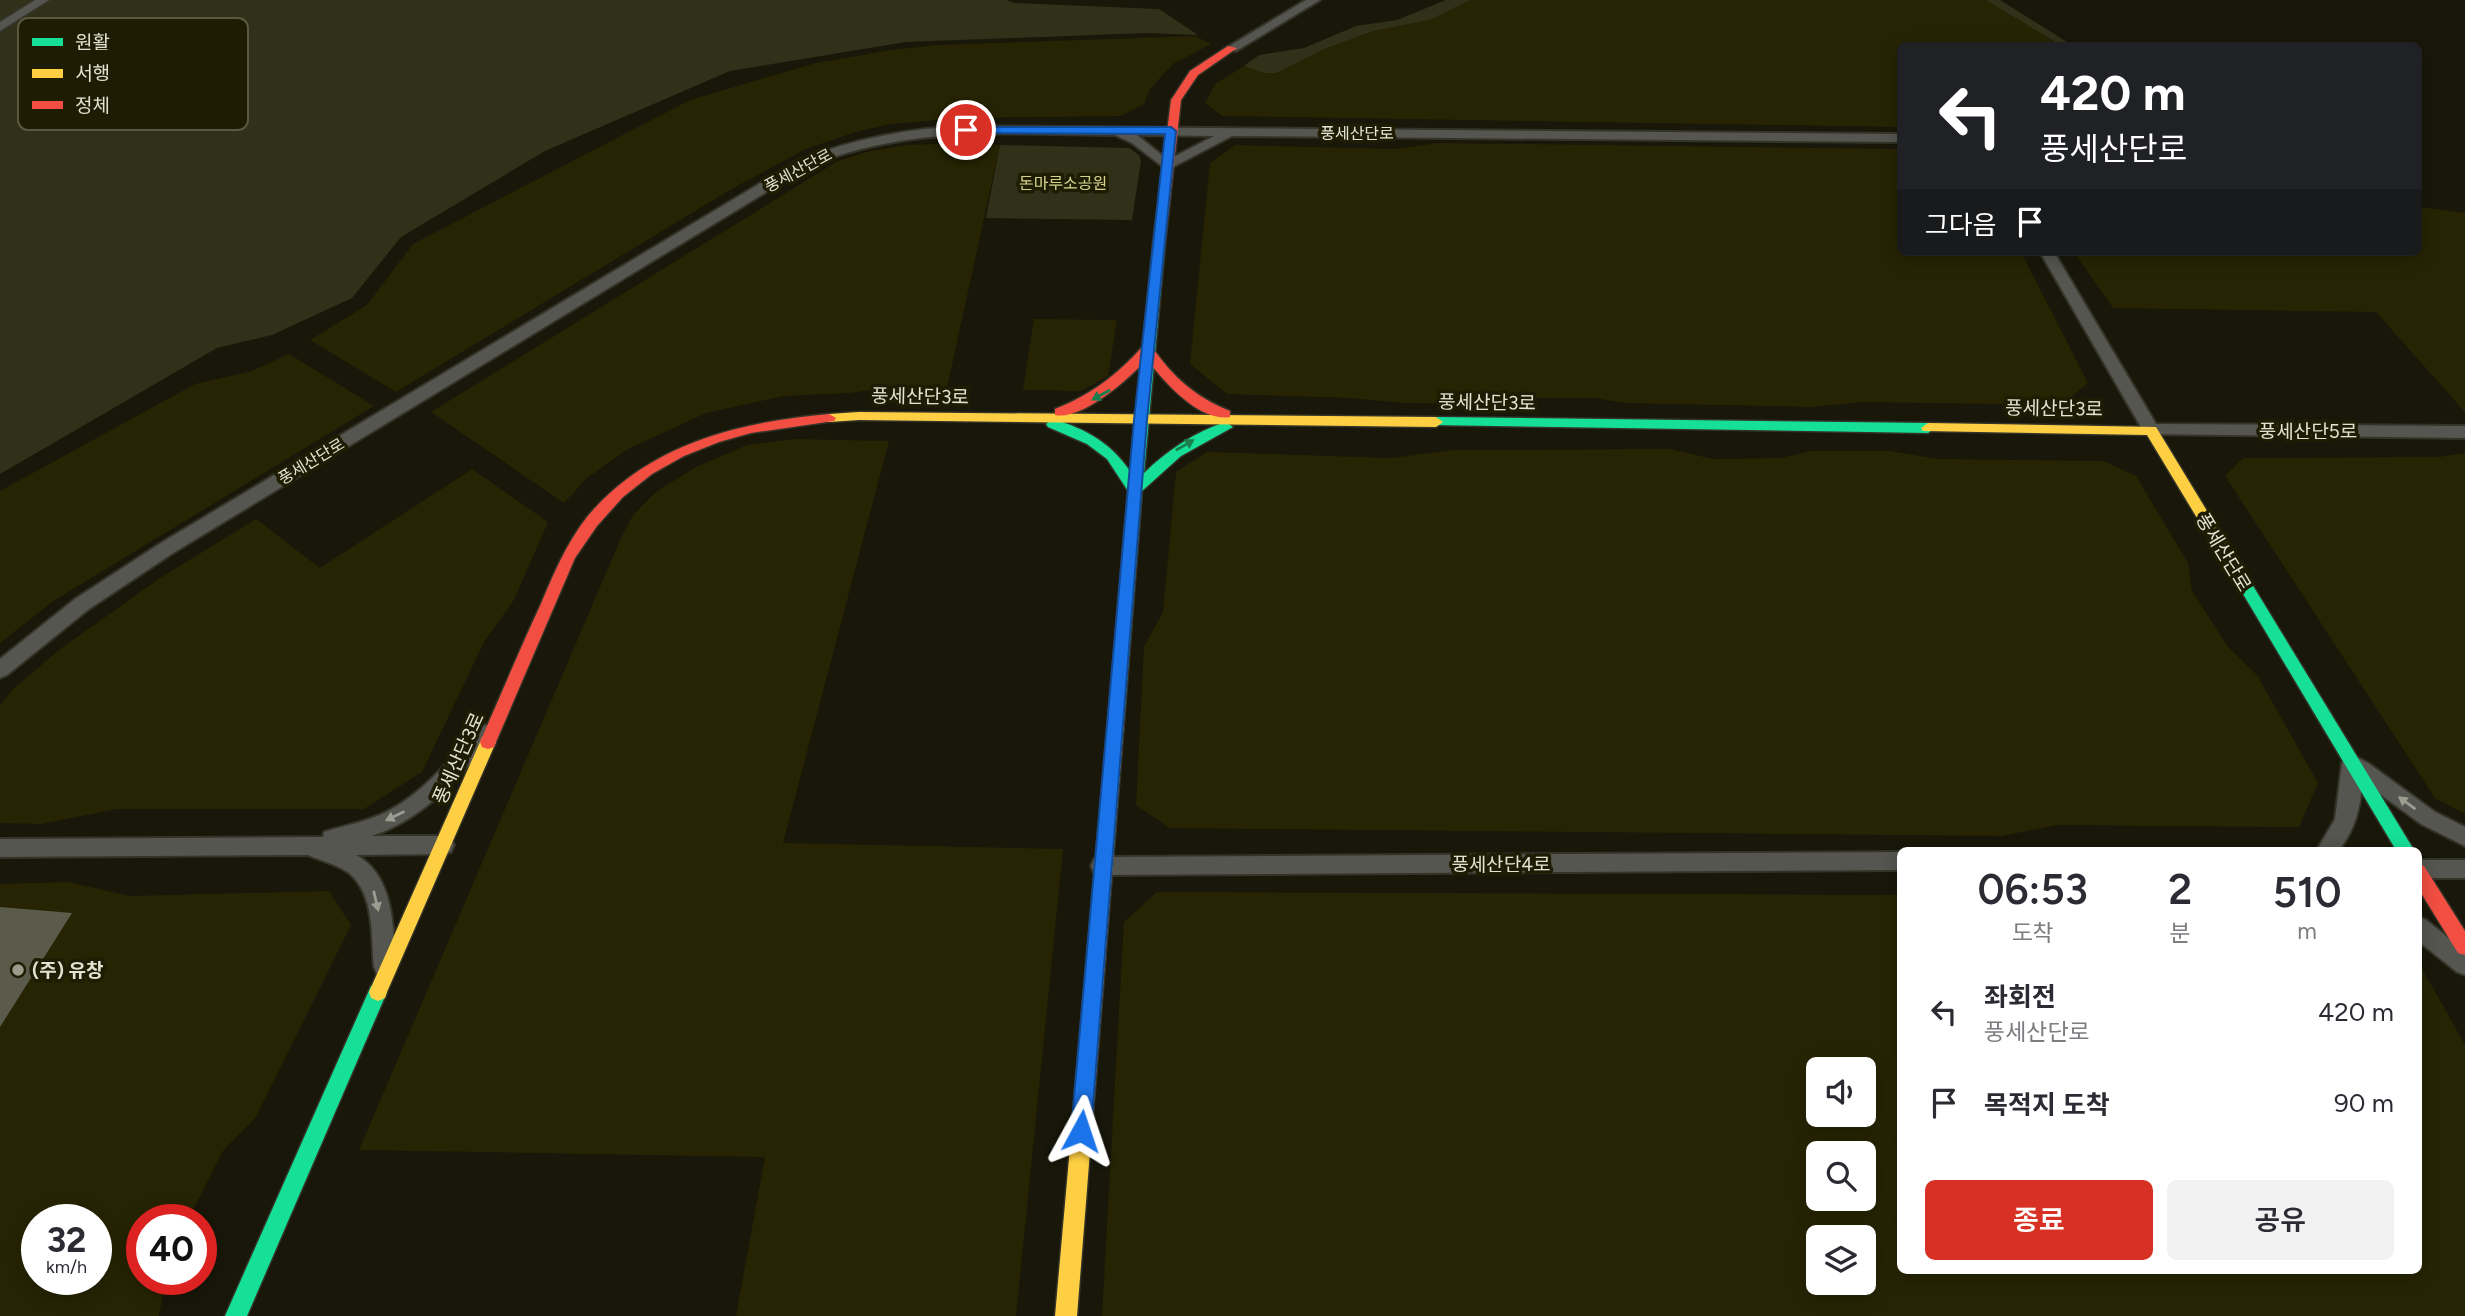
<!DOCTYPE html>
<html lang="ko">
<head>
<meta charset="utf-8">
<style>
	body { margin:0; font-family:Figtree,"Noto Sans KR",sans-serif; background:#f2f2f3; color:#2b2b33; height:100vh; display:flex; flex-direction:column; font-size:26px; white-space:nowrap }
	* { box-sizing:border-box; margin:0 }
	p { font-size:23px; color:#7c7c81 }
	.icon { flex:none; width:38px; height:38px; fill:none; stroke:currentColor; stroke-width:2; stroke-linecap:round; stroke-linejoin:round }
	.map { position:relative; flex:1; overflow:hidden }
	.sheet { position:absolute; left:1897px; top:847px; width:525px; height:427px; display:flex; flex-direction:column; background:#fff; border-radius:10px; box-shadow:0 4px 18px #0003 }
	.sheet>* { flex:none }
	.guide { position:absolute; left:1897px; top:42px; width:525px; height:214px; border-radius:10px; box-shadow:0 4px 18px #0003; background:#202124; color:#fff; overflow:hidden }
	.controls { position:absolute; left:1806px; top:1057px; display:grid; gap:14px }
	.controls a { display:grid; place-items:center; width:70px; height:70px; border-radius:10px; background:#fff; box-shadow:0 4px 18px #0003; font-size:35px }
	.speed { position:absolute; left:21px; top:1204px; display:flex; gap:14px; font-size:35px; font-weight:700; text-align:center }
	.speed>* { display:grid; place-content:center; width:91px; height:91px; border-radius:50%; background:#fff; box-shadow:0 4px 18px #0003; line-height:1 }
	.speed small { font-size:18px; font-weight:400 }
	.speed .limit { border:10px solid #d22; background:#fff; color:#111 }
	.pin { position:absolute; display:grid; place-items:center; width:60px; height:60px; color:#fff; margin:-30px; border:4px solid #fff; border-radius:50%; box-shadow:0 2px 7px #0007 }
	.me { position:absolute; width:77px; margin:-38px; rotate:5deg; stroke-linejoin:round; filter:drop-shadow(0 0 5px #0008) }
	.turn { display:flex; align-items:center; gap:24px; height:147px; padding:0 28px; font-size:32px }
	.turn .icon { width:91px; height:91px; stroke-width:2.5 }
	.turn b { display:block; font-size:49px; line-height:60px }
	.then { display:flex; align-items:center; height:66px; padding:0 28px; background:#0003; gap:14px; font-size:26px }
	.eta { display:flex; justify-content:space-evenly; align-items:center; height:119px; text-align:center }
	.eta b { font-size:42px; font-weight:600; line-height:49px }
	.cta { display:flex; gap:14px; margin-top:auto; padding:14px 28px }
	.cta a { flex:1; height:80px; border-radius:10px; background:#d93025; color:#fff; font-size:28px; font-weight:600; line-height:80px; text-align:center }
	.cta a+a { background:#f2f2f3; color:#2b2b33 }
	ul { padding:0; list-style:none }
	li { display:flex; align-items:center; gap:21px; height:91px; padding:0 28px }
	li div { flex:1 }
	li b { display:block; font-size:26px }
	li em { font-style:normal }
	.map>svg:first-child { display:block }
	.built { fill:#262403; fill-rule:evenodd }
	.green { fill:#313018 }
	.building { fill:#5b5b4c }
	.lines { fill:none; stroke-linecap:round; stroke-linejoin:round }
	.street-casing { stroke:#333327; stroke-width:4 }
	.fast-casing { stroke:#333327; stroke-width:3 }
	.slow-casing { stroke:#333327; stroke-width:3 }
	.jam-casing { stroke:#333327; stroke-width:3 }
	.street { fill:#565650; fill-rule:evenodd }
	.fast { fill:#16e098; fill-rule:evenodd }
	.slow { fill:#ffcf43; fill-rule:evenodd }
	.jam { fill:#f24e42; fill-rule:evenodd }
	.oneway { fill:#1a7e4e }
	.oneway2 { fill:#9c9c91 }
	.route { fill:#1a73e8; stroke:#114b97; stroke-width:2 }
	.poi-dot { fill:#9b9b8c; stroke:#1e1d03; stroke-width:2.5 }
	.labels { text-anchor:middle; stroke-width:7; stroke-linejoin:round; paint-order:stroke }
	.far-street-label { font-size:16px; fill:#e2e2d2; stroke:#1e1d03 }
	.far-park-label { font-size:16px; fill:#d5d38f; stroke:#1e1d03 }
	.street-label { font-size:19px; fill:#e2e2d2; stroke:#1e1d03 }
	.poi-label { font-size:19px; font-weight:bold; fill:#e2e2d2; stroke:#1e1d03; text-anchor:start }
	.key { fill:#1e1d03; stroke:#595841; stroke-width:2 }
	.key-label { font-size:19px; fill:#e2e2d2 }
</style>
</head>
<body>
<div class="map">
<svg width="2465" height="1316" viewBox="0 0 2465 1316">
	<rect width="100%" height="100%" fill="#181709"/>
	<path class="built" d="M 1470,0 L 1986,0 L 2060,45 L 1900,46 L 1900,127 L 1222,116 L 1205,103 L 1215,84 L 1244,66 L 1264,73 L 1276,73 L 1325,49 L 1373,31 L 1430,20 Z
		M 1195,36 L 1211,44 L 1173,64 L 1150,89 L 1144,104 L 1121,116 L 959,118 L 891,124 L 859,131 L 806,149 L 730,190 L 396,392 L 310,340 L 367,305 L 413,244 L 690,100 L 816,63 L 891,50 L 937,45 Z
		M 963,143 L 1000,145 L 947,388 L 890,387 L 850,393 L 784,396 L 706,413 L 628,449 L 587,478 L 564,503 L 431,412 L 838,161 L 870,151 L 908,145 Z
		M 1438,143 L 1900,149 L 1900,252 L 2021,252 L 2088,383 L 2062,405 L 1864,402 L 1811,407 L 1625,403 L 1594,398 L 1542,398 L 1496,404 L 1404,403 L 1350,398 L 1227,394 L 1190,364 L 1210,163 L 1235,145 L 1394,149 Z
		M 2419,207 L 2465,213 L 2465,412 L 2376,312 L 2113,308 L 2074,252 L 2418,252 Z
		M 1034,319 L 1117,320 L 1108,376 L 1081,391 L 1023,390 Z
		M 289,354 L 374,406 L 55,600 L 0,643 L 0,491 L 195,384 L 252,371 Z
		M 794,439 L 889,441 L 783,843 L 1063,849 L 1016,1316 L 736,1316 L 765,1157 L 359,1150 L 621,538 L 633,515 L 657,491 L 696,467 L 747,445 Z
		M 1670,449 L 1713,459 L 1780,458 L 1812,451 L 1890,451 L 1937,459 L 2104,461 L 2136,476 L 2188,563 L 2192,591 L 2228,647 L 2257,675 L 2318,783 L 2299,827 L 2057,825 L 2002,836 L 1170,828 L 1136,805 L 1144,647 L 1163,612 L 1176,472 L 1207,452 L 1391,458 L 1454,450 Z
		M 2465,453 L 2465,814 L 2435,798 L 2225,476 L 2243,458 L 2439,457 Z
		M 472,469 L 548,522 L 514,600 L 484,642 L 422,772 L 364,809 L 117,809 L 41,824 L 0,823 L 0,706 L 11,691 L 60,649 L 160,578 L 256,519 L 320,568 Z
		M 68,882 L 130,896 L 329,891 L 351,925 L 256,1117 L 223,1151 L 188,1220 L 142,1220 L 142,1279 L 166,1279 L 159,1316 L 0,1316 L 0,884 ZM 37,1220 L 96,1220 L 96,1279 L 37,1279 Z
		M 1157,892 L 1900,895 L 1900,1270 L 2418,1270 L 2419,963 L 2465,1045 L 2465,1316 L 1102,1316 L 1124,922 ZM 1864,1069 L 1864,1115 L 1818,1115 L 1818,1069 ZM 1864,1153 L 1864,1199 L 1818,1199 L 1818,1153 ZM 1818,1237 L 1864,1237 L 1864,1283 L 1818,1283 Z"/>
	<path class="green" d="M 0,0 L 1006,0 L 1015,3 L 1159,9 L 1198,35 L 1146,33 L 906,42 L 730,71 L 545,151 L 401,237 L 352,298 L 272,335 L 217,348 L 0,474 Z
		M 1446,0 L 1470,0 L 1430,20 L 1373,31 L 1325,49 L 1276,73 L 1264,73 L 1244,66 L 1259,55 L 1304,48 L 1356,26 L 1397,20 Z
		M 1986,0 L 2000,0 L 2072,45 L 2060,45 Z
		M 1000,145 L 1129,148 L 1139,155 L 1141,161 L 1132,220 L 986,218 Z"/>
	<path class="building" d="M 0,907 L 72,913 L 0,1027 Z"/>
	<g class="lines">
		<g class="street-casing">
			<path id="street" d="M 35,0 L 49,0 L 0,31 L 0,22 Z
				M 1306,0 L 1320,0 L 1236,51 L 1226,48 Z
				M 966,126 L 1900,134 L 1900,142 L 1232,136 L 1167,170 L 1132,143 L 1115,135 C 1007,134 911,125 809,166 L 173,553 L 89,609 L 7,675 L 0,678 L 0,659 L 75,599 L 161,543 L 799,160 C 854,139 908,128 966,126 ZM 1137,135 L 1214,136 L 1168,160 Z
				M 2040,252 L 2054,252 L 2156,424 L 2465,426 L 2465,438 L 2145,434 Z
				M 485,725 L 492,727 L 495,733 L 492,739 C 456,780 425,818 372,836 L 443,836 L 451,838 L 454,845 L 451,852 L 443,854 L 356,855 C 395,876 393,929 396,967 L 393,974 L 385,978 L 377,974 L 374,967 C 371,936 375,895 349,873 C 337,864 321,861 308,855 L 0,857 L 0,839 L 323,837 L 324,832 C 345,825 367,822 386,812 C 424,793 451,758 478,727 Z
				M 2352,755 L 2368,763 L 2435,812 L 2465,827 L 2465,846 L 2421,824 L 2362,781 C 2361,807 2355,830 2339,850 L 2317,850 L 2335,819 L 2342,763 L 2345,757 Z
				M 1900,852 L 1900,870 L 1102,875 L 1094,873 L 1091,866 L 1094,859 L 1102,857 Z
				M 2418,860 L 2465,860 L 2465,878 L 2418,878 Z
				M 2418,917 L 2426,920 L 2465,951 L 2465,975 L 2457,972 L 2418,941 Z"/>
		</g>
		<g class="fast-casing">
			<path id="fast" d="M 1159,240 L 1165,244 L 1144,473 C 1168,450 1194,432 1226,422 L 1233,427 L 1181,456 L 1142,491 L 1124,721 L 1122,726 L 1110,726 L 1108,721 L 1128,491 L 1107,459 L 1087,444 L 1048,427 L 1046,424 L 1053,419 C 1086,429 1111,443 1130,471 L 1153,244 Z
				M 1436,417 L 1928,423 L 1935,428 L 1928,433 L 1431,425 L 1429,422 Z
				M 2231,557 L 2236,558 L 2414,850 L 2396,850 L 2224,562 Z
				M 378,983 L 385,986 L 387,992 L 247,1316 L 225,1316 L 371,986 Z"/>
		</g>
		<g class="slow-casing">
			<path id="slow" d="M 859,412 L 1436,417 L 1443,422 L 1436,427 L 859,420 L 829,422 L 822,418 L 829,414 Z
				M 1928,423 L 2156,427 L 2238,562 L 2236,566 L 2226,566 L 2147,435 L 1923,431 L 1921,428 Z
				M 1116,714 L 1122,716 L 1124,721 L 1077,1316 L 1055,1316 L 1108,721 L 1110,716 Z
				M 488,735 L 494,737 L 496,742 L 387,992 L 385,998 L 378,1001 L 371,998 L 369,992 L 480,742 L 482,737 Z"/>
		</g>
		<g class="jam-casing">
			<path id="jam" d="M 1228,46 L 1237,48 L 1198,75 L 1181,100 L 1165,244 L 1163,247 L 1155,247 L 1153,244 L 1171,100 L 1190,71 Z
				M 1147,346 L 1152,347 C 1173,377 1195,397 1230,411 L 1230,417 C 1200,423 1162,380 1147,359 C 1130,378 1082,421 1055,415 L 1055,409 C 1091,395 1117,375 1142,347 Z
				M 829,414 L 836,418 L 834,421 L 751,433 L 719,442 L 684,456 L 652,474 L 623,497 L 597,526 L 575,558 L 496,742 L 494,747 L 488,749 L 482,747 L 480,742 C 500,697 519,651 540,606 C 553,575 566,544 587,517 C 648,444 738,422 829,414 Z
				M 2418,864 L 2424,866 L 2465,931 L 2465,955 L 2458,953 L 2418,888 Z"/>
		</g>
		<use href="#street" class="street"/>
		<use href="#fast" class="fast"/>
		<use href="#slow" class="slow"/>
		<use href="#jam" class="jam"/>
	</g>
	<defs><path id="oneway-solid" d="M-6-.8H1V-3.2L6.5 0L1 3.2V.8H-6Z" transform="scale(1.75)"/></defs>
	<g class="oneway">
		<use href="#oneway-solid" transform="translate(1101 395) rotate(151)"/>
		<use href="#oneway-solid" transform="translate(1185 445) rotate(-30)"/>
	</g>
	<g class="oneway2">
		<use href="#oneway-solid" transform="translate(2407 803) rotate(-144)"/>
		<use href="#oneway-solid" transform="translate(395 816) rotate(154)"/>
		<use href="#oneway-solid" transform="translate(376 901) rotate(77)"/>
	</g>
	<path class="route" d="M 962,127 L 1171,127 L 1176,131 L 1147,420 L 1091,1131 L 1088,1138 L 1081,1141 L 1074,1138 L 1071,1131 L 1134,420 L 1165,134 L 966,133 L 962,132 Z"/>
	<circle class="poi-dot" cx="18" cy="970" r="7"/>
	<g class="labels">
		<g class="far-street-label">
			<text x="1357" y="139">풍세산단로</text>
			<text transform="translate(798 170) rotate(-28)" y="6">풍세산단로</text>
			<text transform="translate(311 461) rotate(-31)" y="6">풍세산단로</text>
		</g>
		<g class="far-park-label">
			<text x="1063" y="189">돈마루소공원</text>
		</g>
		<g class="street-label">
			<text transform="translate(920 396) rotate(1)" y="7">풍세산단3로</text>
			<text transform="translate(1487 402) rotate(1)" y="7">풍세산단3로</text>
			<text transform="translate(2054 408) rotate(1)" y="7">풍세산단3로</text>
			<text x="2308" y="438">풍세산단5로</text>
			<text transform="translate(2224 552) rotate(59)" y="7">풍세산단로</text>
			<text transform="translate(458 758) rotate(-66)" y="7">풍세산단3로</text>
			<text x="1501" y="871">풍세산단4로</text>
		</g>
		<g class="poi-label">
			<text x="32" y="977">(주) 유창</text>
		</g>
	</g>
	<rect x="18" y="18" width="230" height="112" rx="10" class="key"/>
	<rect x="32" y="38" width="31" height="8" fill="#16e098"/>
	<rect x="32" y="69" width="31" height="9" fill="#ffcf43"/>
	<rect x="32" y="101" width="31" height="8" fill="#f24e42"/>
	<g class="key-label">
		<text x="75" y="49">원활</text>
		<text x="75" y="80">서행</text>
		<text x="75" y="112">정체</text>
	</g>
</svg>
<div class="controls">
<a><svg class="icon" aria-label="sound" viewBox="0 0 24 24"><path d="M4 9h4l5-4v14l-5-4H4zM17 9q2 3 0 6"/></svg></a>
<a><svg class="icon" aria-label="search" viewBox="0 0 24 24"><circle cx="10" cy="10" r="6"/><path d="M15 15l6 6"/></svg></a>
<a><svg class="icon" aria-label="layers" viewBox="0 0 24 24"><path d="M12 4l9 5-9 5-9-5zM3 14l9 5 9-5"/></svg></a>
</div>
<div class="speed"><div>32<small>km/h</small></div><div class="limit">40</div></div>
<div class="pin" style="left:966px;top:130px;background:#d93025"><svg class="icon" aria-label="arrive" viewBox="0 0 24 24"><path d="M6 21V4h12l-3 4 3 4H6"/></svg></div>
<svg class="me" style="left:1081px;top:1131px" viewBox="-20 -20 40 40"><path d="M0-17L14 15 0 8-14 15z" fill="#1a73e8" stroke="#fff" stroke-width="4"/></svg>
<div class="guide">
<div class="turn"><svg class="icon" aria-label="left" viewBox="0 0 24 24"><path d="M17 20v-9H6M10 6l-5 5 5 5"/></svg><div><b>420 m</b>풍세산단로</div></div>
<div class="then">그다음<svg class="icon" aria-label="arrive" viewBox="0 0 24 24"><path d="M6 21V4h12l-3 4 3 4H6"/></svg></div>
</div>
<section class="sheet">
<div class="eta">
<div><b>06:53</b><p>도착</p></div>
<div><b>2</b><p>분</p></div>
<div><b>510</b><p>m</p></div>
</div>
<ul>
<li><svg class="icon" aria-label="left" viewBox="0 0 24 24"><path d="M17 20v-9H6M10 6l-5 5 5 5"/></svg><div><b>좌회전</b><p>풍세산단로</p></div><em>420 m</em></li>
<li><svg class="icon" aria-label="arrive" viewBox="0 0 24 24"><path d="M6 21V4h12l-3 4 3 4H6"/></svg><div><b>목적지 도착</b></div><em>90 m</em></li>
</ul>
<div class="cta"><a>종료</a><a>공유</a></div>
</section>
</div>
</body>
</html>
